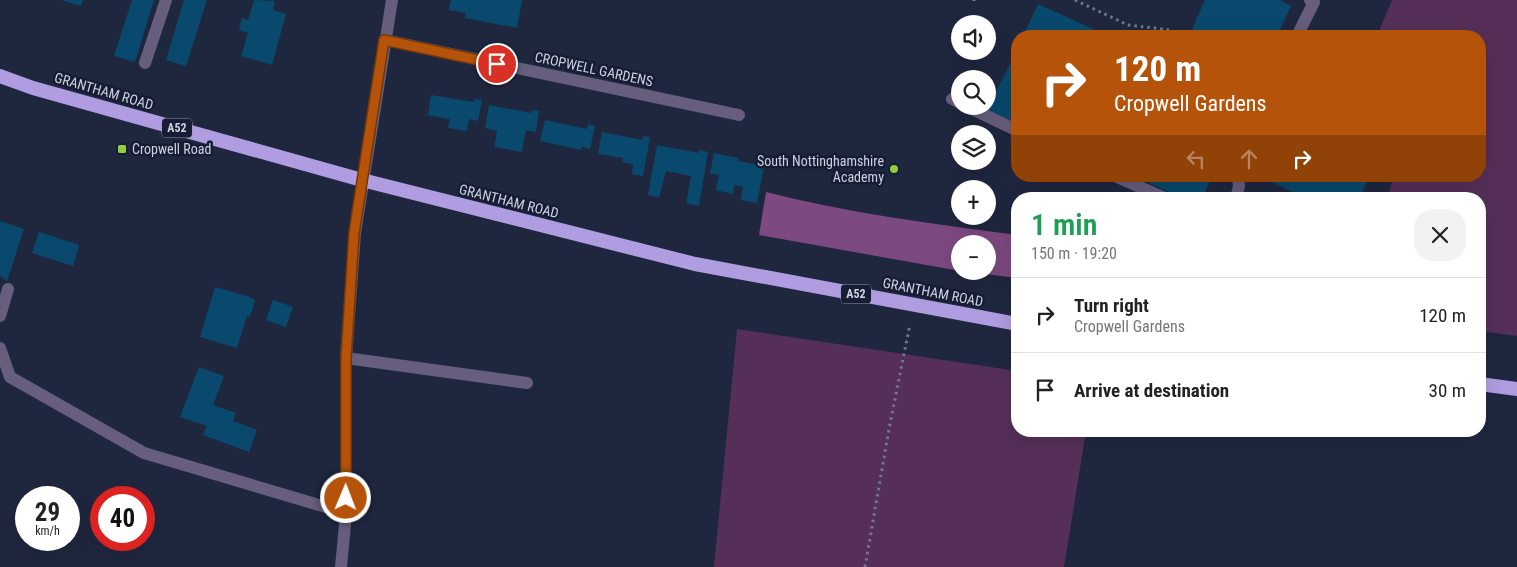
<!DOCTYPE html>
<html lang="en">
<head>
<meta charset="utf-8">
<style>
	body { margin:0; font-family:"Roboto Condensed",sans-serif; background:#f2f2f2; color:#222; height:100vh; display:flex; flex-direction:column; font-size:19px; white-space:nowrap }
	* { box-sizing:border-box; margin:0 }
	p { font-size:16px; color:#767676 }
	.icon { flex:none; width:28px; height:28px; fill:none; stroke:currentColor; stroke-width:2; stroke-linecap:round; stroke-linejoin:round }
	.map { position:relative; flex:1; overflow:hidden }
	.details { position:absolute; left:1011px; top:192px; width:475px; height:245px; display:flex; flex-direction:column; background:#fff; border-radius:20px; box-shadow:0 5px 20px #0002 }
	.details>* { flex:none }
	.hud { position:absolute; left:1011px; top:30px; width:475px; height:152px; border-radius:20px; box-shadow:0 5px 20px #0002; background:#b45309; color:#fff; overflow:hidden }
	.buttons { position:absolute; left:951px; top:15px; display:grid; gap:10px }
	.buttons a { display:grid; place-items:center; width:45px; height:45px; border-radius:50%; background:#fff; box-shadow:0 5px 20px #0002; font-size:25px }
	.speed { position:absolute; left:15px; top:486px; display:flex; gap:10px; font-size:25px; font-weight:700; text-align:center }
	.speed>* { display:grid; place-content:center; width:65px; height:65px; border-radius:50%; background:#fff; box-shadow:0 5px 20px #0002; line-height:1 }
	.speed small { font-size:12px; font-weight:400 }
	.speed .limit { border:8px solid #d22; background:#fff; color:#111 }
	.pin { position:absolute; display:grid; place-items:center; width:42px; height:42px; color:#fff; margin:-21px; border:2px solid #fff; border-radius:50%; box-shadow:0 1px 5px #0007 }
	.me { position:absolute; width:55px; margin:-28px; rotate:1deg; stroke-linejoin:round; filter:drop-shadow(0 0 4px #0008) }
	.turn { display:flex; align-items:center; gap:18px; height:105px; padding:0 20px; font-size:22px }
	.turn .icon { width:65px; height:65px; stroke-width:2.5 }
	.turn b { display:block; font-size:35px; line-height:42px }
	.lanes { display:flex; align-items:center; height:48px; padding:0 20px; background:#0003; justify-content:center; gap:25px; direction:ltr }
	.lanes .off { opacity:.35 }
	.round { display:grid; place-items:center; flex:none; width:52px; height:52px; border-radius:20px; background:#f2f2f2 }
	.overview { display:flex; align-items:center; justify-content:space-between; height:85px; padding:0 20px }
	h1 { font-size:30px; font-weight:600; line-height:38px; color:#1e9e55 }
	ul { padding:0; list-style:none }
	li { display:flex; align-items:center; gap:15px; height:75px; padding:0 20px; border-top:1px solid #e0e0e0 }
	li div { flex:1 }
	li b { display:block; font-size:19px }
	li em { font-style:normal }
	.map>svg:first-child { display:block }
	.green { fill:#552f58 }
	.forest { fill:#7d4981 }
	.building { fill:#09496d }
	.lines { fill:none; stroke-linecap:round; stroke-linejoin:round }
	.path { stroke:#71788d; stroke-width:3; stroke-dasharray:2.5 4; stroke-linecap:butt }
	.service { stroke:#665e7c; stroke-width:12 }
	.minor { stroke:#665e7c; stroke-width:12 }
	.tertiary { stroke:#665e7c; stroke-width:12 }
	.trunk { stroke:#b09de1; stroke-width:14 }
	.route-casing { stroke:#753606; stroke-width:12 }
	.route { stroke:#b45309; stroke-width:9 }
	.poi-dot { fill:#93cc3d; stroke:#161d34; stroke-width:2 }
	.labels { text-anchor:middle; stroke-width:5; stroke-linejoin:round; paint-order:stroke }
	.shield { fill:#161d34; stroke:#969cae; stroke-width:1 }
	.shield-label { font-size:12px; font-weight:bold; fill:#cdd3e3 }
	.street-label { font-size:14px; fill:#cdd3e3; stroke:#161d34 }
	.poi-label { font-size:14px; fill:#cdd3e3; stroke:#161d34; text-anchor:start }
</style>
</head>
<body>
<div class="map">
<svg width="1517" height="567" viewBox="0 0 1517 567">
	<rect width="100%" height="100%" fill="#1f273f"/>
	<path class="green" d="M 1392,0 L 1517,0 L 1517,336 L 1480,331 L 1480,199 L 1388,199 L 1393,176 L 1480,176 L 1480,36 L 1377,36 Z
		M 737,329 L 1017,371 L 1018,431 L 1086,431 L 1064,567 L 714,567 Z"/>
	<path class="forest" d="M 766,192 C 848,213 933,224 1017,235 L 1017,278 L 962,271 L 988,271 L 988,244 L 960,244 L 960,271 L 759,235 Z"/>
	<path class="building" d="M 61,0 L 83,0 L 81,6 Z
		M 132,0 L 154,0 L 135,62 L 114,56 Z
		M 184,0 L 207,0 L 186,66 L 166,60 Z
		M 254,0 L 275,1 L 273,10 L 286,14 L 272,65 L 241,56 L 248,33 L 239,30 L 242,18 L 248,20 Z
		M 451,0 L 522,0 L 517,28 L 465,18 L 466,13 L 449,10 Z
		M 1205,0 L 1280,0 L 1291,6 L 1277,36 L 1189,36 Z
		M 1038,4 L 1108,36 L 1023,36 Z
		M 1018,47 L 1018,124 L 987,110 Z
		M 431,95 L 474,102 L 475,99 L 482,100 L 478,121 L 469,119 L 467,131 L 448,128 L 450,119 L 428,115 Z
		M 489,105 L 531,113 L 532,110 L 539,111 L 536,132 L 526,130 L 522,152 L 494,147 L 497,131 L 485,128 Z
		M 545,120 L 587,129 L 588,124 L 595,126 L 590,149 L 581,147 L 581,150 L 540,141 Z
		M 602,132 L 642,140 L 643,136 L 650,137 L 643,176 L 632,174 L 633,164 L 622,162 L 623,158 L 598,154 Z
		M 657,145 L 699,153 L 699,150 L 708,152 L 699,206 L 686,203 L 691,176 L 666,171 L 659,197 L 648,195 Z
		M 714,153 L 739,158 L 738,161 L 764,166 L 757,203 L 741,200 L 743,187 L 734,185 L 733,194 L 716,190 L 719,175 L 710,173 Z
		M 1134,176 L 1212,176 L 1202,199 L 1184,199 Z
		M 1260,176 L 1370,176 L 1359,199 L 1307,199 Z
		M 0,221 L 24,229 L 7,281 L 0,276 Z
		M 39,232 L 79,245 L 73,266 L 32,253 Z
		M 215,287 L 250,297 L 255,300 L 250,317 L 247,316 L 237,348 L 200,337 Z
		M 273,300 L 293,307 L 286,327 L 266,320 Z
		M 199,367 L 224,376 L 213,405 L 236,413 L 233,421 L 257,430 L 249,452 L 203,435 L 207,426 L 180,417 Z"/>
	<g class="lines">
		<path class="path" d="M 974,0 L 974,1
			M 1075,0 L 1128,25 L 1170,30
			M 865,567 L 889,429 L 910,324"/>
		<path class="service" d="M 1297,36 L 1314,2 L 1310,0
			M 145,63 L 166,0
			M 952,99 L 960,103
			M 966,106 L 1018,131
			M 1115,176 L 1167,199
			M 1236,199 L 1239,186 L 1238,176
			M 0,316 L 8,289
			M 0,348 L 10,377 L 144,453 L 346,513
			M 346,358 L 527,383"/>
		<path class="minor" d="M 385,40 L 739,115"/>
		<path class="tertiary" d="M 341,567 L 346,513 L 346,358 L 355,233 L 392,0"/>
		<path class="trunk" d="M 0,76 L 33,88 L 362,180 L 695,264 L 1018,324
			M 1480,384 L 1517,389"/>
	</g>
	<g class="lines">
		<g class="route-casing">
			<path id="route" d="M 346,498 L 346,358 L 354,233 L 384,40 L 497,64"/>
		</g>
		<use href="#route" class="route"/>
	</g>
	<g class="poi-dot">
		<rect x="117" y="144" width="10" height="10" rx="2.5"/>
		<circle cx="894" cy="169" r="5"/>
	</g>
	<g class="labels">
		<g class="shield">
			<rect x="162" y="118.5" width="30" height="19" rx="4"/>
			<rect x="841" y="284.5" width="30" height="19" rx="4"/>
		</g>
		<g class="shield-label">
			<text x="177" y="132">A52</text>
			<text x="856" y="298">A52</text>
		</g>
		<g class="street-label">
			<text transform="translate(594 69) rotate(12)" y="5">CROPWELL GARDENS</text>
			<text transform="translate(104 91) rotate(16)" y="5">GRANTHAM ROAD</text>
			<text transform="translate(509 201) rotate(14)" y="5">GRANTHAM ROAD</text>
			<text transform="translate(933 292) rotate(11)" y="5">GRANTHAM ROAD</text>
		</g>
		<g class="poi-label">
			<text x="132" y="154">Cropwell Road</text>
			<text x="884" y="166" text-anchor="end">South Nottinghamshire<tspan x="884" dy="16">Academy</tspan></text>
		</g>
	</g>
</svg>
<div class="buttons">
<a><svg class="icon" aria-label="sound" viewBox="0 0 24 24"><path d="M4 9h4l5-4v14l-5-4H4zM17 9q2 3 0 6"/></svg></a>
<a><svg class="icon" aria-label="search" viewBox="0 0 24 24"><circle cx="10" cy="10" r="6"/><path d="M15 15l6 6"/></svg></a>
<a><svg class="icon" aria-label="layers" viewBox="0 0 24 24"><path d="M12 4l9 5-9 5-9-5zM3 14l9 5 9-5"/></svg></a>
<a>+</a>
<a>−</a>
</div>
<div class="speed"><div>29<small>km/h</small></div><div class="limit">40</div></div>
<div class="pin" style="left:497px;top:64px;background:#d93025"><svg class="icon" aria-label="arrive" viewBox="0 0 24 24"><path d="M6 21V4h12l-3 4 3 4H6"/></svg></div>
<svg class="me" style="left:346px;top:498px" viewBox="-20 -20 40 40"><circle r="17" fill="#b45309" stroke="#fff" stroke-width="3"/><path d="M0-11L8 9 0 5-8 9z" fill="#fff"/></svg>
<div class="hud">
<div class="turn"><svg class="icon" aria-label="right" viewBox="0 0 24 24"><path d="M7 20v-9h11M14 6l5 5-5 5"/></svg><div><b>120 m</b>Cropwell Gardens</div></div>
<div class="lanes"><svg class="icon off" aria-label="left" viewBox="0 0 24 24"><path d="M17 20v-9H6M10 6l-5 5 5 5"/></svg><svg class="icon off" aria-label="ahead" viewBox="0 0 24 24"><path d="M12 20V5M6 11l6-6 6 6"/></svg><svg class="icon" aria-label="right" viewBox="0 0 24 24"><path d="M7 20v-9h11M14 6l5 5-5 5"/></svg></div>
</div>
<section class="details">
<div class="overview"><div><h1>1 min</h1><p>150 m · 19:20</p></div><a class="round"><svg class="icon" aria-label="close" viewBox="0 0 24 24"><path d="M6 6l12 12M18 6L6 18"/></svg></a></div>
<ul>
<li><svg class="icon" aria-label="right" viewBox="0 0 24 24"><path d="M7 20v-9h11M14 6l5 5-5 5"/></svg><div><b>Turn right</b><p>Cropwell Gardens</p></div><em>120 m</em></li>
<li><svg class="icon" aria-label="arrive" viewBox="0 0 24 24"><path d="M6 21V4h12l-3 4 3 4H6"/></svg><div><b>Arrive at destination</b></div><em>30 m</em></li>
</ul>
</section>
</div>
</body>
</html>
